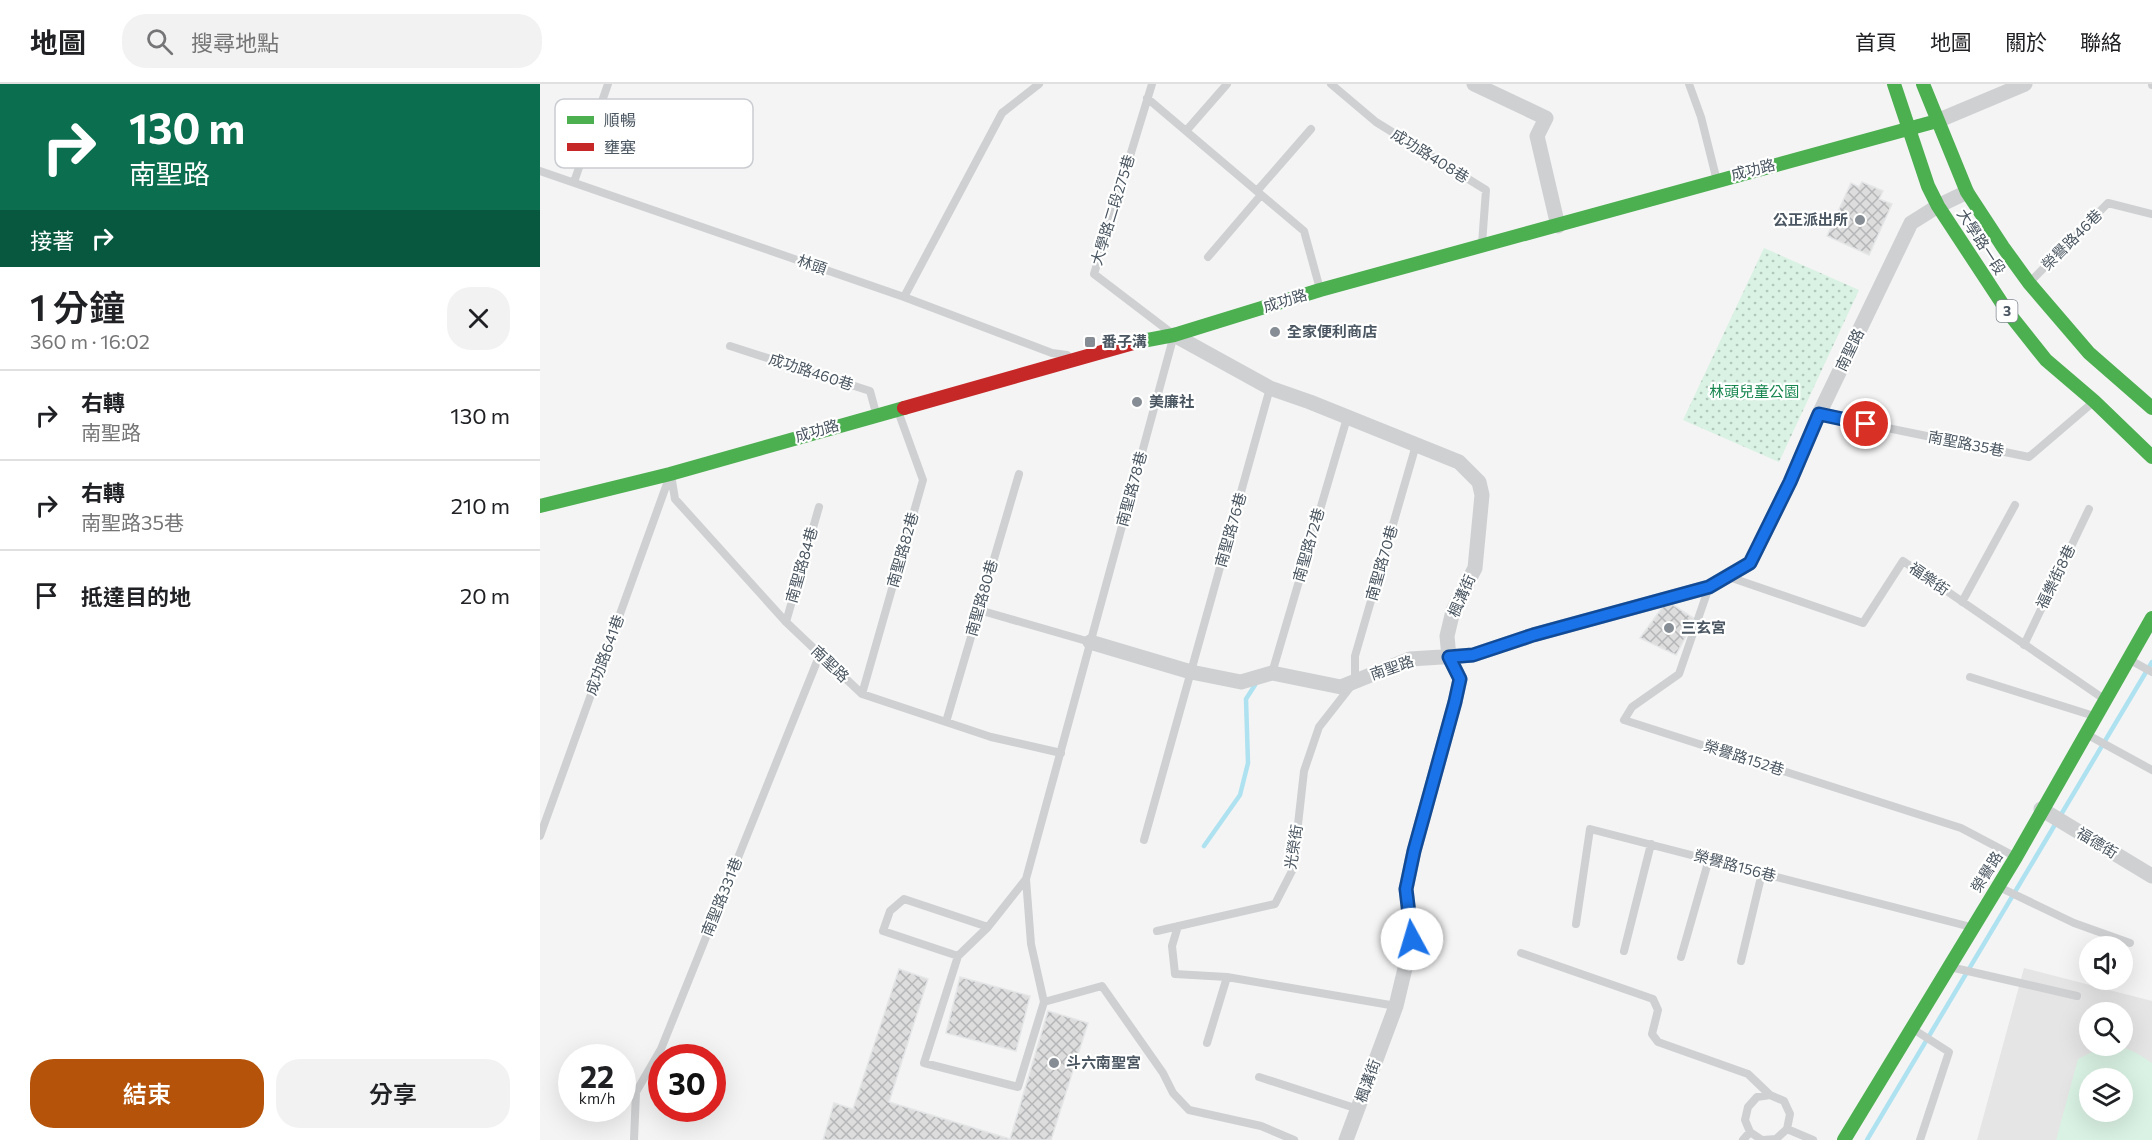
<!DOCTYPE html>
<html lang="zh-TW">
<head>
<meta charset="utf-8">
<style>
	body { margin:0; font-family:Commissioner,"Noto Sans TC",sans-serif; background:#f2f2f2; color:#202124; height:100vh; display:flex; flex-direction:column; font-size:22px; white-space:nowrap }
	* { box-sizing:border-box; margin:0 }
	p { font-size:20px; color:#757577 }
	.icon { flex:none; width:33px; height:33px; fill:none; stroke:currentColor; stroke-width:2; stroke-linecap:round; stroke-linejoin:round }
	.map { position:relative; flex:1; overflow:hidden }
	.drawer { display:flex; flex-direction:column; background:#fff; width:540px }
	.drawer>* { flex:none }
	.guide { background:#0b6e4f; color:#fff; overflow:hidden }
	.controls { position:absolute; left:1539px; top:852px; display:grid; gap:12px }
	.controls a { display:grid; place-items:center; width:54px; height:54px; border-radius:50%; background:#fff; box-shadow:0 6px 24px #0002; font-size:30px }
	.speed { position:absolute; left:18px; top:960px; display:flex; gap:12px; font-size:30px; font-weight:700; text-align:center }
	.speed>* { display:grid; place-content:center; width:78px; height:78px; border-radius:50%; background:#fff; box-shadow:0 6px 24px #0002; line-height:1 }
	.speed small { font-size:15px; font-weight:400 }
	.speed .limit { border:9px solid #d22; background:#fff; color:#111 }
	.pin { position:absolute; display:grid; place-items:center; width:51px; height:51px; color:#fff; margin:-26px; border:3px solid #fff; border-radius:50%; box-shadow:0 2px 6px #0007 }
	.me { position:absolute; width:66px; margin:-33px; rotate:354deg; stroke-linejoin:round; filter:drop-shadow(0 0 4px #0008) }
	.turn { display:flex; align-items:center; gap:21px; height:126px; padding:0 30px; font-size:27px }
	.turn .icon { width:78px; height:78px; stroke-width:2.5 }
	.turn b { display:block; font-size:42px; line-height:51px }
	.then { display:flex; align-items:center; height:57px; padding:0 30px; background:#0003; gap:12px; font-size:22px }
	.round { display:grid; place-items:center; flex:none; width:63px; height:63px; border-radius:24px; background:#f2f2f2 }
	.headline { display:flex; align-items:center; justify-content:space-between; height:102px; padding:0 30px }
	h1 { font-size:36px; font-weight:600; line-height:45px }
	.primary-button { display:flex; gap:12px; margin-top:auto; padding:12px 30px }
	.primary-button a { flex:1; height:69px; border-radius:24px; background:#b45309; color:#fff; font-size:24px; font-weight:600; line-height:69px; text-align:center }
	.primary-button a+a { background:#f2f2f2; color:#202124 }
	ul { padding:0; list-style:none }
	li { display:flex; align-items:center; gap:18px; height:90px; padding:0 30px; border-top:2px solid #e0e0e0 }
	li div { flex:1 }
	li b { display:block; font-size:22px }
	li em { font-style:normal }
	header { display:flex; align-items:center; gap:36px; box-sizing:border-box; height:84px; padding:0 30px; background:#fff; border-bottom:2px solid #e0e0e0 }
	header strong { font-size:28px }
	nav { display:flex; gap:33px; margin-inline-start:auto; font-size:21px }
	.search { width:420px; height:54px; background:#f2f2f2; display:flex; align-items:center; gap:15px; box-sizing:border-box; padding:0 21px; border-radius:24px; color:#757577; font-size:22px }
	main { display:flex; flex:1; min-height:0 }
	.map>svg:first-child { display:block }
	.education { fill:#e6e5e6; fill-rule:evenodd }
	.green { fill:#d9f2e3; fill-rule:evenodd }
	.park { fill:url(#park-dots) }
	.lines { fill:none; stroke-linecap:round; stroke-linejoin:round }
	.stream { stroke:#aee2f0; stroke-width:4.5 }
	.building { fill:url(#building-cross-hatch); stroke:#e5e6e7; stroke-width:1.5 }
	.lane { stroke:#ced0d2; stroke-width:8 }
	.street { stroke:#ced0d2; stroke-width:15 }
	.fast { stroke:#4caf50; stroke-width:14 }
	.jam { stroke:#c62828; stroke-width:14 }
	.route-casing { stroke:#114b97; stroke-width:15 }
	.route { stroke:#1a73e8; stroke-width:10 }
	.poi-dot { fill:#868d94; stroke:#fff; stroke-width:2 }
	.labels { text-anchor:middle; stroke-width:4.5; stroke-linejoin:round; paint-order:stroke }
	.shield { fill:#fff; stroke:#808990; stroke-width:1.5 }
	.shield-label { font-size:14px; font-weight:bold; fill:#4a5661 }
	.street-label { font-size:15px; fill:#4a5661; stroke:#fff }
	.poi-label { font-size:15px; font-weight:bold; fill:#4a5661; stroke:#fff; text-anchor:start }
	.park-label { font-size:15px; fill:#17864f; stroke:#fff }
	.key { fill:#fff; stroke:#c9ccd0; stroke-width:1.5 }
	.key-label { font-size:16px; fill:#4a5661 }
</style>
</head>
<body>
<header>
<strong>地圖</strong>
<div class="search"><svg class="icon" aria-label="search" viewBox="0 0 24 24"><circle cx="10" cy="10" r="6"/><path d="M15 15l6 6"/></svg>搜尋地點</div>
<nav><a>首頁</a><a>地圖</a><a>關於</a><a>聯絡</a></nav>
</header>
<main>
<section class="drawer">
<div class="guide">
<div class="turn"><svg class="icon" aria-label="right" viewBox="0 0 24 24"><path d="M7 20v-9h11M14 6l5 5-5 5"/></svg><div><b>130 m</b>南聖路</div></div>
<div class="then">接著<svg class="icon" aria-label="right" viewBox="0 0 24 24"><path d="M7 20v-9h11M14 6l5 5-5 5"/></svg></div>
</div>
<div class="headline"><div><h1>1 分鐘</h1><p>360 m · 16:02</p></div><a class="round"><svg class="icon" aria-label="close" viewBox="0 0 24 24"><path d="M6 6l12 12M18 6L6 18"/></svg></a></div>
<ul>
<li><svg class="icon" aria-label="right" viewBox="0 0 24 24"><path d="M7 20v-9h11M14 6l5 5-5 5"/></svg><div><b>右轉</b><p>南聖路</p></div><em>130 m</em></li>
<li><svg class="icon" aria-label="right" viewBox="0 0 24 24"><path d="M7 20v-9h11M14 6l5 5-5 5"/></svg><div><b>右轉</b><p>南聖路35巷</p></div><em>210 m</em></li>
<li><svg class="icon" aria-label="arrive" viewBox="0 0 24 24"><path d="M6 21V4h12l-3 4 3 4H6"/></svg><div><b>抵達目的地</b></div><em>20 m</em></li>
</ul>
<div class="primary-button"><a>結束</a><a>分享</a></div>
</section>
<div class="map">
<svg width="1612" height="1056" viewBox="0 0 1612 1056">
	<defs>
		<pattern id="park-dots" width="8" height="8" patternUnits="userSpaceOnUse" patternTransform="scale(1.5)"><rect width="8" height="8" fill="#d9f2e3"/><path d="M2 2h.1M6 6h.1" fill="none" stroke="#b2c7bb" stroke-width="1.8" stroke-linecap="round"/></pattern>
		<pattern id="building-cross-hatch" width="8" height="8" patternUnits="userSpaceOnUse" patternTransform="scale(1.5)"><rect width="8" height="8" fill="#ddddde"/><path d="M0 0l8 8M0 8l8-8" fill="none" stroke="#b5b6b7"/></pattern>
	</defs>
	<rect width="100%" height="100%" fill="#f4f4f4"/>
	<path class="education" d="M 1484,884 L 1612,917 L 1612,1056 L 1437,1056 ZM 1550,928 L 1582,928 L 1582,962 L 1550,962 ZM 1550,994 L 1582,994 L 1582,1028 L 1550,1028 Z"/>
	<path class="green" d="M 1571,962 C 1587,962 1599,970 1612,979 L 1612,1056 L 1516,1056 L 1538,975 L 1560,964 ZM 1550,994 L 1582,994 L 1582,1028 L 1550,1028 Z"/>
	<path class="park" d="M 1224,164 L 1319,206 L 1239,378 L 1143,336 Z"/>
	<g class="lines">
		<path class="stream" d="M 664,762 L 700,711 L 708,679 L 706,615 L 715,601
			M 1327,1056 L 1612,578"/>
	</g>
	<path class="building" d="M 1322,98 L 1343,107 L 1339,115 L 1352,120 L 1329,171 L 1287,152 L 1311,99 L 1319,103 Z
		M 1127,517 L 1155,535 L 1136,571 L 1100,554 Z
		M 359,885 L 388,895 L 349,1018 L 470,1055 L 508,927 L 548,939 L 511,1056 L 283,1056 L 294,1019 L 313,1025 Z
		M 420,893 L 490,912 L 476,967 L 406,949 Z"/>
	<g class="lines">
		<path class="lane" d="M 791,0 L 836,38 L 946,106 L 942,160
			M 1149,0 L 1161,33 L 1176,93
			M 1612,0 L 1612,1
			M 607,14 L 764,147 L 780,205
			M 646,47 L 687,0
			M 0,87 L 364,213 L 512,269 L 527,271
			M 34,98 L 68,0
			M 717,107 L 771,45
			M 668,173 L 721,111
			M 1491,197 L 1568,119 L 1612,130
			M 364,213 L 462,29 L 499,0
			M 190,262 L 330,307 L 336,329
			M 1279,330 L 1489,373 L 1551,320
			M 131,391 L 135,415 L 246,538 L 322,610 L 451,653 L 521,669
			M 1189,493 L 1323,539 L 1363,477 L 1564,615
			M 1169,503 L 1139,590 L 1092,623 L 1084,636 L 1421,744 L 1474,772
			M 1422,518 L 1475,421
			M 439,526 L 550,558
			M 246,538 L 279,423
			M 1484,561 L 1549,425
			M 1590,576 L 1612,588
			M 732,589 L 807,334
			M 1430,593 L 1554,632
			M 322,610 L 383,396 L 358,327
			M 406,638 L 479,390
			M 1548,651 L 1612,686
			M 0,752 L 129,394
			M 604,756 L 730,304
			M 486,795 L 448,843 L 418,872 L 384,979 L 478,1003 L 504,918 L 491,860 L 486,795 L 634,251 L 554,190 L 612,0
			M 1459,803 L 1534,839 L 1590,859
			M 1036,840 L 1050,745 L 1431,843
			M 638,842 L 632,862 L 635,890 L 687,893 L 856,922
			M 617,847 L 735,820 L 753,785 L 764,687 L 779,643 L 815,597 L 815,572 L 876,361
			M 1084,867 L 1111,760
			M 981,869 L 1113,915 L 1118,926 L 1112,950 L 1118,958 L 1208,990 L 1230,1011 L 1244,1017 L 1250,1030 L 1247,1045 L 1236,1055 L 1223,1056
			M 418,872 L 343,847 L 350,827 L 364,815 L 448,843
			M 1141,873 L 1169,775
			M 1201,877 L 1222,789
			M 1410,883 L 1537,912
			M 504,918 L 562,902 L 623,989 L 633,1009 L 649,1026 L 721,1042 L 754,1056
			M 1373,945 L 1409,968 L 1380,1056
			M 667,959 L 687,893
			M 719,993 L 818,1025
			M 1247,1045 L 1273,1056
			M 94,1056 L 96,1008 L 121,965 L 280,570
			M 1203,1056 L 1210,1048
			M 1222,1056 L 1210,1048 L 1205,1036 L 1208,1023 L 1217,1013 L 1230,1011"/>
		<path class="street" d="M 934,0 L 1006,34 L 997,52 L 1018,142
			M 1397,37 L 1485,0
			M 634,251 L 730,304 L 770,318 L 919,378 L 939,398 L 942,411 L 935,484 L 913,527 L 907,552 L 909,573 L 920,595 L 915,618 L 874,767 L 866,805 L 872,855 L 856,922 L 806,1056
			M 550,558 L 651,588 L 701,598 L 732,589 L 801,603 L 870,575 L 933,571 L 993,551 L 1169,503 L 1210,479 L 1250,398 L 1279,330 L 1371,139 L 1398,122 L 1427,108
			M 1501,725 L 1612,792"/>
		<path class="fast" d="M 1354,0 L 1388,102 L 1398,122 L 1467,227 L 1506,276 L 1554,317 L 1612,373
			M 1383,0 L 1427,108 L 1463,163 L 1489,199 L 1549,269 L 1612,324
			M 597,258 L 634,251 L 780,206 L 1397,37
			M 0,422 L 130,390 L 364,324
			M 1304,1056 L 1476,773 L 1612,534"/>
		<path class="jam" d="M 364,324 L 597,258"/>
	</g>
	<g class="lines">
		<g class="route-casing">
			<path id="route" d="M 872,855 L 866,805 L 874,767 L 915,618 L 920,595 L 909,573 L 933,571 L 993,551 L 1169,503 L 1210,479 L 1250,398 L 1279,330 L 1326,340"/>
		</g>
		<use href="#route" class="route"/>
	</g>
	<g class="poi-dot">
		<circle cx="1320" cy="136" r="6"/>
		<circle cx="735" cy="248" r="6"/>
		<rect x="544" y="252" width="12" height="12" rx="3"/>
		<circle cx="597" cy="318" r="6"/>
		<circle cx="1129" cy="544" r="6"/>
		<circle cx="514" cy="979" r="6"/>
	</g>
	<g class="labels">
		<rect class="shield" x="1456.5" y="216" width="21" height="22" rx="4.5"/>
		<g class="shield-label">
			<text x="1467" y="232">3</text>
		</g>
		<g class="street-label">
			<text transform="translate(890 72) rotate(32)" y="5">成功路408巷</text>
			<text transform="translate(1213 86) rotate(-14)" y="5">成功路</text>
			<text transform="translate(573 126) rotate(-73)" y="5">大學路二段275巷</text>
			<text transform="translate(1532 156) rotate(-45)" y="5">榮譽路46巷</text>
			<text transform="translate(1441 158) rotate(57)" y="5">大學路一段</text>
			<text transform="translate(272 181) rotate(19)" y="5">林頭</text>
			<text transform="translate(745 217) rotate(-17)" y="5">成功路</text>
			<text transform="translate(1310 266) rotate(-64)" y="5">南聖路</text>
			<text transform="translate(271 288) rotate(18)" y="5">成功路460巷</text>
			<text transform="translate(277 347) rotate(-16)" y="5">成功路</text>
			<text transform="translate(1426 360) rotate(11)" y="5">南聖路35巷</text>
			<text transform="translate(592 405) rotate(-75)" y="5">南聖路78巷</text>
			<text transform="translate(691 446) rotate(-74)" y="5">南聖路76巷</text>
			<text transform="translate(769 461) rotate(-74)" y="5">南聖路72巷</text>
			<text transform="translate(363 466) rotate(-74)" y="5">南聖路82巷</text>
			<text transform="translate(842 479) rotate(-74)" y="5">南聖路70巷</text>
			<text transform="translate(262 481) rotate(-74)" y="5">南聖路84巷</text>
			<text transform="translate(1516 493) rotate(-64)" y="5">福樂街8巷</text>
			<text transform="translate(1389 495) rotate(35)" y="5">福樂街</text>
			<text transform="translate(922 512) rotate(-66)" y="5">楓溝街</text>
			<text transform="translate(442 514) rotate(-74)" y="5">南聖路80巷</text>
			<text transform="translate(65 571) rotate(-70)" y="5">成功路641巷</text>
			<text transform="translate(290 580) rotate(44)" y="5">南聖路</text>
			<text transform="translate(852 584) rotate(-19)" y="5">南聖路</text>
			<text transform="translate(1204 674) rotate(18)" y="5">榮譽路152巷</text>
			<text transform="translate(1557 759) rotate(31)" y="5">福德街</text>
			<text transform="translate(754 763) rotate(-81)" y="5">光榮街</text>
			<text transform="translate(1195 782) rotate(15)" y="5">榮譽路156巷</text>
			<text transform="translate(1447 788) rotate(-58)" y="5">榮譽路</text>
			<text transform="translate(182 813) rotate(-68)" y="5">南聖路331巷</text>
			<text transform="translate(828 997) rotate(-70)" y="5">楓溝街</text>
		</g>
		<g class="poi-label">
			<text x="1308" y="141" text-anchor="end">公正派出所</text>
			<text x="747" y="253">全家便利商店</text>
			<text x="562" y="263">番子溝</text>
			<text x="609" y="323">美廉社</text>
			<text x="1141" y="549">三玄宮</text>
			<text x="526" y="984">斗六南聖宮</text>
		</g>
		<g class="park-label">
			<text x="1214" y="313">林頭兒童公園</text>
		</g>
	</g>
	<rect x="15" y="15" width="198" height="69" rx="9" class="key"/>
	<rect x="27" y="32" width="27" height="8" fill="#4caf50"/>
	<rect x="27" y="59" width="27" height="8" fill="#c62828"/>
	<g class="key-label">
		<text x="64" y="42">順暢</text>
		<text x="64" y="69">壅塞</text>
	</g>
</svg>
<div class="controls">
<a><svg class="icon" aria-label="sound" viewBox="0 0 24 24"><path d="M4 9h4l5-4v14l-5-4H4zM17 9q2 3 0 6"/></svg></a>
<a><svg class="icon" aria-label="search" viewBox="0 0 24 24"><circle cx="10" cy="10" r="6"/><path d="M15 15l6 6"/></svg></a>
<a><svg class="icon" aria-label="layers" viewBox="0 0 24 24"><path d="M12 4l9 5-9 5-9-5zM3 14l9 5 9-5"/></svg></a>
</div>
<div class="speed"><div>22<small>km/h</small></div><div class="limit">30</div></div>
<div class="pin" style="left:1326px;top:340px;background:#d93025"><svg class="icon" aria-label="arrive" viewBox="0 0 24 24"><path d="M6 21V4h12l-3 4 3 4H6"/></svg></div>
<svg class="me" style="left:872px;top:855px" viewBox="-20 -20 40 40"><circle r="19" fill="#fff"/><path d="M0-13L10 11 0 6-10 11z" fill="#1a73e8"/></svg>
</div>
</main>
</body>
</html>
